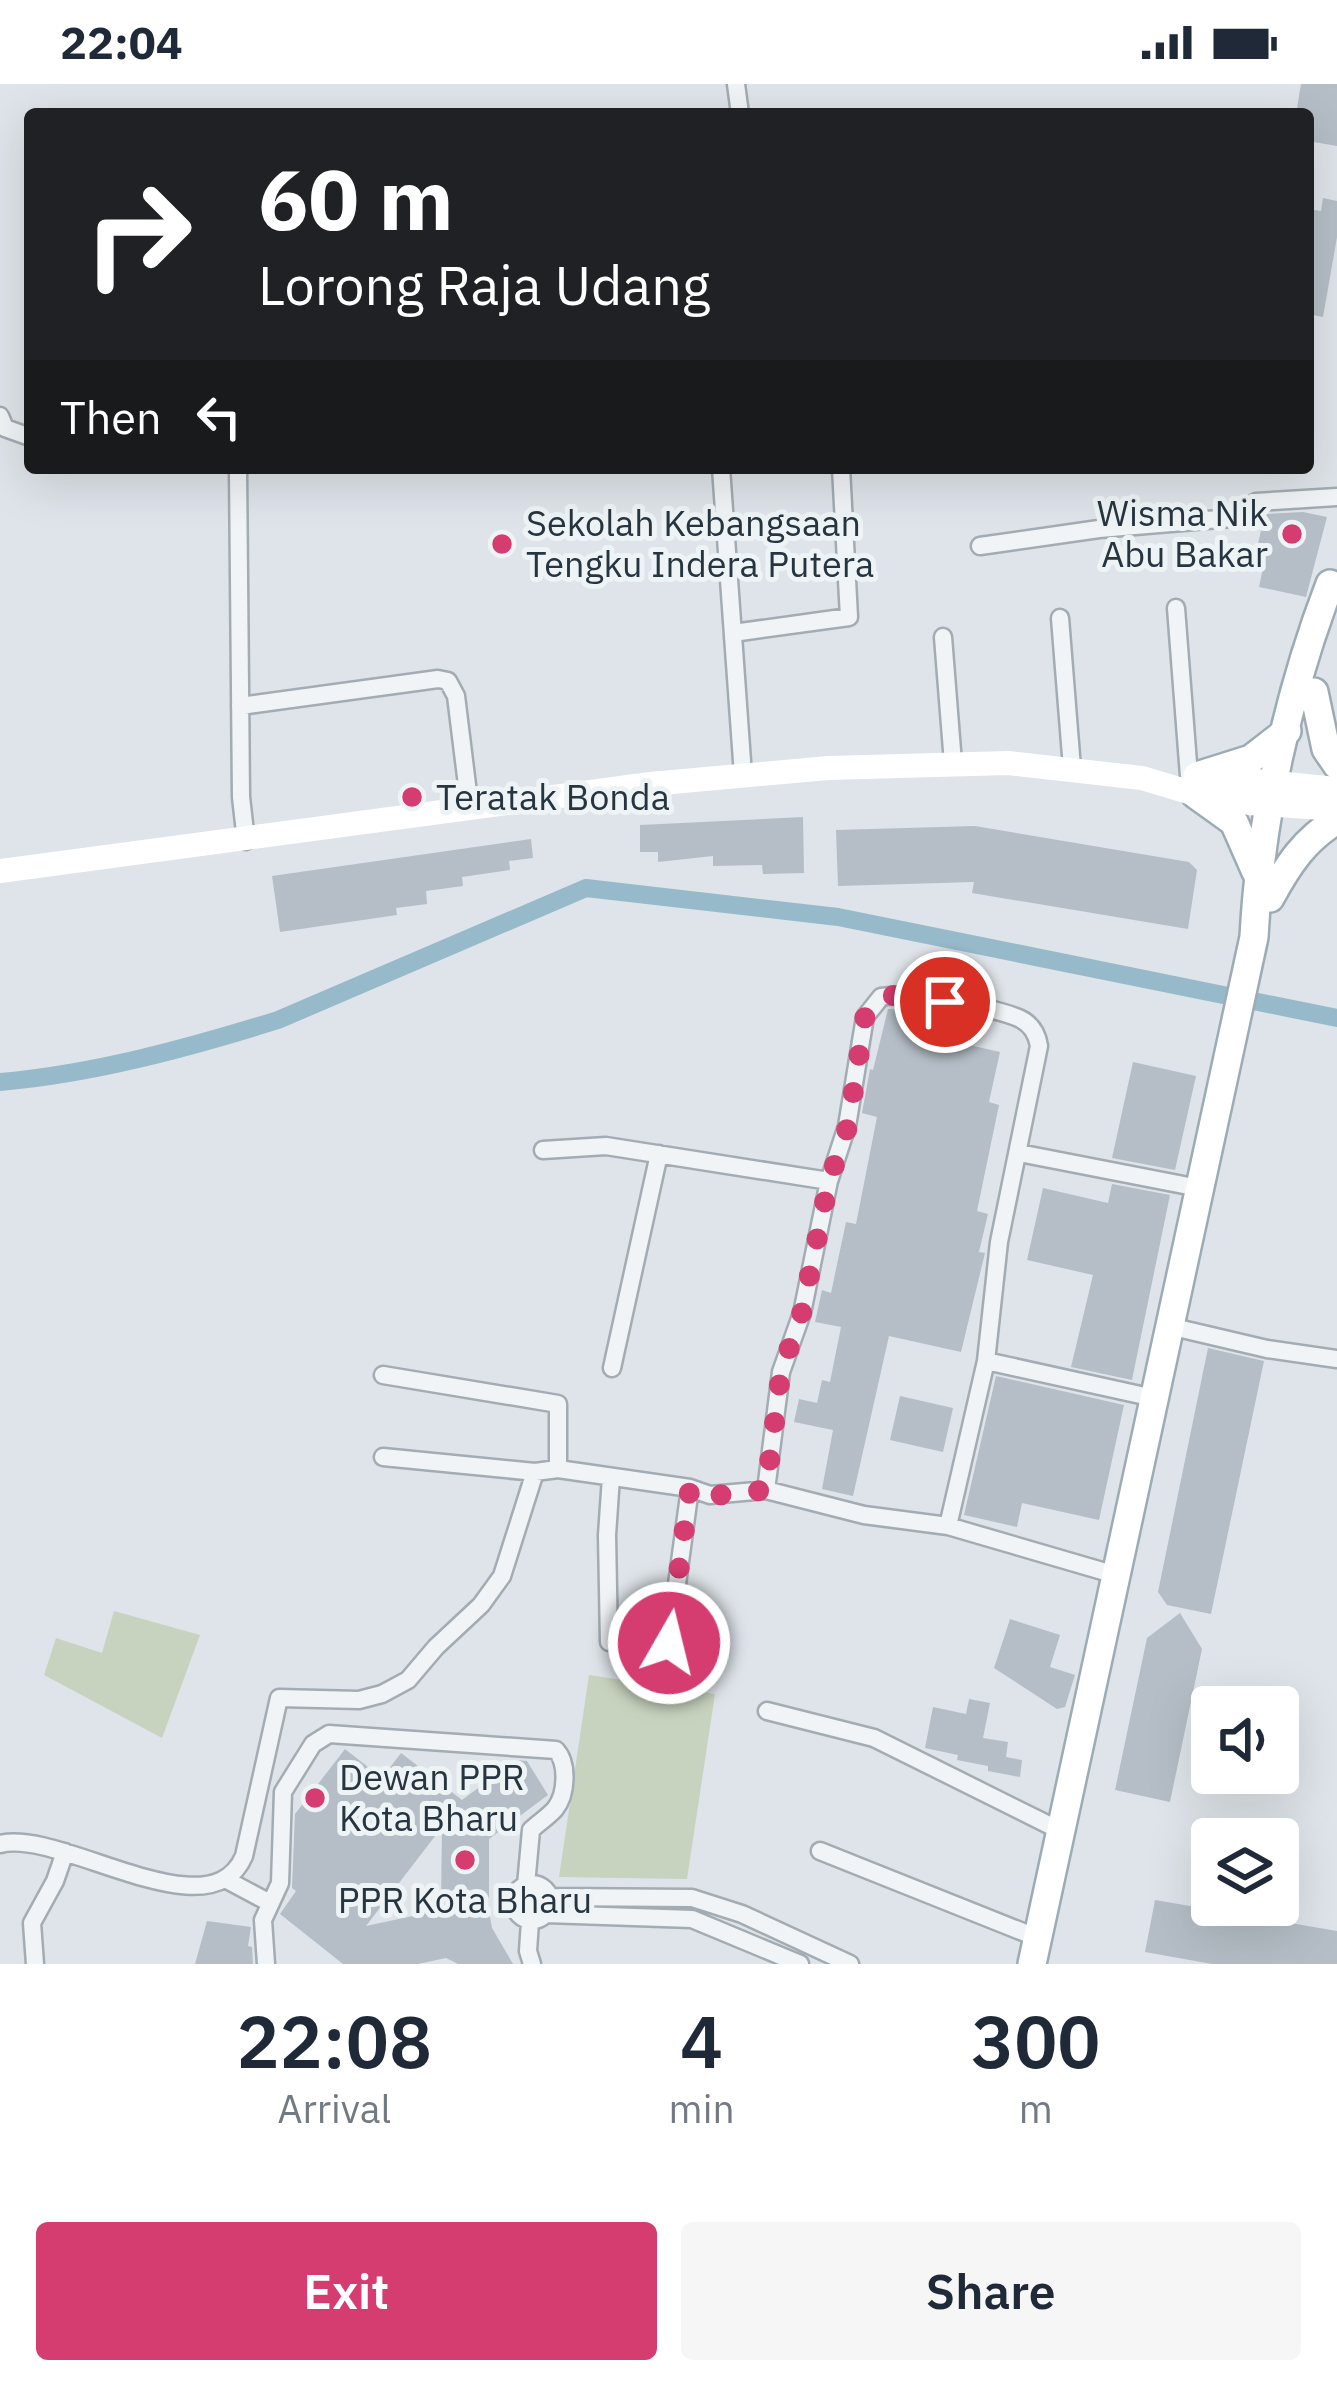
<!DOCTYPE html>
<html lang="en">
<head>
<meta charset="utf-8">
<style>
	body { margin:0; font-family:"IBM Plex Sans",sans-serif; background:#f6f6f7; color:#1f2937; height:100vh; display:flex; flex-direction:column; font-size:45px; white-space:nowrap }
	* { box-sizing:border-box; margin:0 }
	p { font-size:39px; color:#747a83 }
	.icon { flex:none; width:66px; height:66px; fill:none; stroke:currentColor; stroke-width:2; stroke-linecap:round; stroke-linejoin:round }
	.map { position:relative; height:1880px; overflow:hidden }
	.sheet { display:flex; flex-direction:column; background:#fff; flex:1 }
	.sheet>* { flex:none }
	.banner { position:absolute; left:24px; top:24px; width:1290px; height:366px; border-radius:12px; box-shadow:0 12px 48px #0002; background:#202124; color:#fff; overflow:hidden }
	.buttons { position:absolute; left:1191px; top:1602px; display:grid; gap:24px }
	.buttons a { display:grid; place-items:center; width:108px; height:108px; border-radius:12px; background:#fff; box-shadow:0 12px 48px #0002; font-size:60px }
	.pin { position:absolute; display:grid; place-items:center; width:102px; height:102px; color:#fff; margin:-51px; border:6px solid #fff; border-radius:50%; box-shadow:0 3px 12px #0007 }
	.me { position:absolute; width:132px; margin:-66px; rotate:8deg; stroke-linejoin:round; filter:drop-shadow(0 0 9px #0008) }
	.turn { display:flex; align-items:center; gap:42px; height:252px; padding:0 36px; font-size:54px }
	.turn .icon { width:156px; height:156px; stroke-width:2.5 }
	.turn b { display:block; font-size:84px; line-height:102px }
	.then { display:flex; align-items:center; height:114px; padding:0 36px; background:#0003; gap:24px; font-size:45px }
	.eta { display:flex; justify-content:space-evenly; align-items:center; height:204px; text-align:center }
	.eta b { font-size:72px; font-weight:600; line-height:84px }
	.action { display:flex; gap:24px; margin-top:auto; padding:24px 36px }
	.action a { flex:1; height:138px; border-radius:12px; background:#d53c6f; color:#fff; font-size:48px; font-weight:600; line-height:138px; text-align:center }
	.action a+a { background:#f6f6f7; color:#1f2937 }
	.status { display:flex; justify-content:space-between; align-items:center; height:84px; padding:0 60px; background:#fff; direction:ltr }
	.status svg { height:33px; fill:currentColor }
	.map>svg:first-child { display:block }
	.green { fill:#c8d3bf }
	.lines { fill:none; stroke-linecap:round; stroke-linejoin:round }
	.canal { stroke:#97bacb; stroke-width:18 }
	.building { fill:#b5bec6; fill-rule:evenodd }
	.street-casing { stroke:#a3acb3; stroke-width:21 }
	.primary-casing { stroke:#9dabb5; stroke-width:32 }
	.street { stroke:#f1f4f7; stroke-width:16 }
	.secondary { stroke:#fff; stroke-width:24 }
	.primary { stroke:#fff; stroke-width:27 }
	.route { stroke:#d53c6f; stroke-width:21; stroke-dasharray:0 37.8 }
	.poi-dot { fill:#d53c6f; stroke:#eef3f6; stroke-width:4.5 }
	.labels { text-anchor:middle; stroke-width:10; stroke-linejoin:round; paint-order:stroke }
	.poi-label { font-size:36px; fill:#263540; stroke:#eef3f6; text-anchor:start }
</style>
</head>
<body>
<div class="status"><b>22:04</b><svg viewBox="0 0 49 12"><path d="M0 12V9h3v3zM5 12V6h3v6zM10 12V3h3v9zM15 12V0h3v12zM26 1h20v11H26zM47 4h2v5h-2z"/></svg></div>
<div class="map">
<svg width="1337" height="1880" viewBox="0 0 1337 1880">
	<rect width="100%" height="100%" fill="#dee4e9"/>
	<path class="green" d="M 114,1527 L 200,1551 L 162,1654 L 44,1591 L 56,1554 L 102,1569 Z
		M 589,1591 L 715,1610 L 687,1795 L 559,1793 Z"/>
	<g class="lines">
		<path class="canal" d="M 0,998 C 93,990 188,964 278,936 L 586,804 L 838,833 L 1337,934"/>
	</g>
	<path class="building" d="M 1301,0 L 1337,0 L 1337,62 L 1308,57 L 1308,30 L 1296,30 Z
		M 1323,114 L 1337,117 L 1337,153 L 1323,233 L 1308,230 L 1308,125 L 1321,127 Z
		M 1303,428 L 1327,433 L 1306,513 L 1259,503 L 1266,470 L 1256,468 L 1265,430 Z
		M 803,733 L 804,789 L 763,790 L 762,781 L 713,782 L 713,772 L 658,778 L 658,768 L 640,768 L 640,741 Z
		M 975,742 L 1189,778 L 1197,786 L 1188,845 L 972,809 L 974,798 L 838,802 L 836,746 Z
		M 531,755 L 533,774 L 509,777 L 510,786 L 462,793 L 463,802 L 426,807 L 427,820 L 396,824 L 397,831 L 280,848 L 272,792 Z
		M 888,925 L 915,926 L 952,935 L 947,956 L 1000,968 L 989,1018 L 999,1021 L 977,1127 L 988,1130 L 979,1168 L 985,1169 L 961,1268 L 889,1252 L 853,1412 L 822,1405 L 833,1346 L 794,1338 L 799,1315 L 817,1319 L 822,1296 L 830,1298 L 841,1243 L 815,1238 L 822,1206 L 831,1209 L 846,1138 L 856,1140 L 877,1033 L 862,1029 L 870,985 L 873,986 Z
		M 1133,978 L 1196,992 L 1175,1086 L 1112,1074 Z
		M 1112,1100 L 1170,1111 L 1132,1296 L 1071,1283 L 1093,1191 L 1027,1176 L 1043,1104 L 1108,1119 Z
		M 1208,1264 L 1264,1277 L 1211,1530 L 1167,1521 L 1158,1508 Z
		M 996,1292 L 1124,1321 L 1099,1436 L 1022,1419 L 1017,1443 L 964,1431 Z
		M 900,1312 L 953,1324 L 943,1368 L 890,1356 Z
		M 1180,1529 L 1202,1565 L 1170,1718 L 1115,1706 L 1147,1554 Z
		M 1010,1535 L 1060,1551 L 1050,1583 L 1075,1591 L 1065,1623 L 1057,1625 L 994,1584 Z
		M 969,1615 L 990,1619 L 983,1654 L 1008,1658 L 1006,1673 L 1022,1676 L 1020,1693 L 988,1687 L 988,1682 L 957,1676 L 958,1671 L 925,1664 L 933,1623 L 966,1630 Z
		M 345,1665 L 382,1694 L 401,1669 L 462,1716 L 516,1676 L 527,1677 L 548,1711 L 489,1755 L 489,1828 L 492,1844 L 513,1880 L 458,1880 L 446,1874 L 418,1880 L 343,1880 L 280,1830 L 296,1807 L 292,1804 L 295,1730 ZM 442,1743 L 441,1819 L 436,1827 L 366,1842 Z
		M 1155,1816 L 1337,1847 L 1337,1880 L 1212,1880 L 1145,1868 Z
		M 207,1837 L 251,1843 L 248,1862 L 252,1863 L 253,1880 L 195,1880 Z"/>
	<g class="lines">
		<g class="street-casing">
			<path id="street" d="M 736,0 L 740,30
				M 0,332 L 5,344 L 30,353
				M 238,384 L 241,713 L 246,757
				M 721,384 L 743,691
				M 980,462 L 1099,445 L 1231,434 L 1256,418 L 1337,413
				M 1176,524 L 1189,692
				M 1060,534 L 1072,684
				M 733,549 L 849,533 L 841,384
				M 943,553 L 953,679
				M 240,622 L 438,595 L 448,597 L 456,612 L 470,725
				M 543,1066 L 606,1062 L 829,1097
				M 1019,1069 L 1199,1104
				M 1169,1242 L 1267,1265 L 1337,1275
				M 986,1277 L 1154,1314
				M 612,1284 L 659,1070
				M 383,1291 L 558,1320 L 558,1385
				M 383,1373 L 535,1388 L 558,1385 L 690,1404 L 710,1411 L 766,1406 L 864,1431 L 948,1442 L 1116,1491
				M 766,1406 L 781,1288 L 802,1229 L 829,1097 L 847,1042 L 865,933 L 881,913 C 906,907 990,923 1016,933 C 1030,938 1037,949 1039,962 L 999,1158 L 986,1277 L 948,1442
				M 611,1536 L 671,1544
				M 609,1558 L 607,1451 L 611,1393
				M 669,1559 L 690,1404
				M 767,1627 L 874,1654 L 1061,1747
				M 0,1760 C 60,1744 210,1852 244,1772 L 279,1614 L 359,1616 L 382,1610 L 408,1596 L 436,1563 L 481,1521 L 502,1492 L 535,1388
				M 820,1767 L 1038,1854
				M 225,1795 L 270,1819
				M514 1818a18 18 0 1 1 36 0a18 18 0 1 1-36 0Z
				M 550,1813 L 692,1814 L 742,1830 L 850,1880
				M 546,1830 L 692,1835 L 800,1880
				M 530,1837 L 528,1867 L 532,1880
				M 35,1880 L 32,1839 L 55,1797 L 65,1768
				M 266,1880 L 263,1836 L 280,1799 L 283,1708 L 313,1660 L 329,1650 L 556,1666 C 568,1679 567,1710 555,1725 C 548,1733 538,1739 531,1746 L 526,1801"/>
		</g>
		<g class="primary-casing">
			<path id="primary" d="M 1314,608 L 1326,665 L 1337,681
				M 1197,692 L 1251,675 L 1287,647
				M 1195,710 L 1234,738 L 1256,788
				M 1270,814 C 1288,781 1304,756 1337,736
				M 1032,1880 L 1254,853 C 1260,736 1288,609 1330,500"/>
		</g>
		<use href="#street" class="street"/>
		<path class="secondary" d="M 1205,692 L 1337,705
			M 0,787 L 650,700 L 828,684 L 1008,679 L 1142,694 L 1195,710 L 1249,719 L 1337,725"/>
		<use href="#primary" class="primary"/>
	</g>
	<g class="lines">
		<path class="route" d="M 669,1559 L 690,1404 L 710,1412 L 766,1406 L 781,1288 L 802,1228 L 829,1097 L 848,1042 L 865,933 C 883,900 914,912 945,918"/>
	</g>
	<g class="poi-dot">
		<circle cx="1292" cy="450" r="12"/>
		<circle cx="502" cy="460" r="12"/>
		<circle cx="412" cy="713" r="12"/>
		<circle cx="315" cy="1714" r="12"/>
		<circle cx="465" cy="1776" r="12"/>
	</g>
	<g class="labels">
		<g class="poi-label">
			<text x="1268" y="442" text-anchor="end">Wisma Nik<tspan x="1268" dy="41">Abu Bakar</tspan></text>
			<text x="526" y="452">Sekolah Kebangsaan<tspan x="526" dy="41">Tengku Indera Putera</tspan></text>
			<text x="436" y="726">Teratak Bonda</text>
			<text x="339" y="1706">Dewan PPR<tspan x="339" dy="41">Kota Bharu</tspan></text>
			<text x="465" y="1829" text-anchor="middle">PPR Kota Bharu</text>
		</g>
	</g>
</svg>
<div class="buttons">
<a><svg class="icon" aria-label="sound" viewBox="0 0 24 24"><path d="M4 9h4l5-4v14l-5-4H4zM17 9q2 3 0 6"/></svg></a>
<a><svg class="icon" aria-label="layers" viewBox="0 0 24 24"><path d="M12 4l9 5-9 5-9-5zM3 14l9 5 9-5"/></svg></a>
</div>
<div class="pin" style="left:945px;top:918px;background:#d93025"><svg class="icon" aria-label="arrive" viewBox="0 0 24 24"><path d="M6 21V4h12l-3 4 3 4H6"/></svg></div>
<svg class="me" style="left:669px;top:1559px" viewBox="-20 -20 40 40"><circle r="17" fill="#d53c6f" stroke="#fff" stroke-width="3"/><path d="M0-11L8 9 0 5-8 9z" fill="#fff"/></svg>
<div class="banner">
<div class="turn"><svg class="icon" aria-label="right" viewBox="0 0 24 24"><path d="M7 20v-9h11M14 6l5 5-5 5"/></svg><div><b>60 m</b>Lorong Raja Udang</div></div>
<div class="then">Then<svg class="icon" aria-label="left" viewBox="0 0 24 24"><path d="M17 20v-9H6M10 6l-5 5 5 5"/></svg></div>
</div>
</div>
<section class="sheet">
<div class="eta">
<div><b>22:08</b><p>Arrival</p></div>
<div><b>4</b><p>min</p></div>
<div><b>300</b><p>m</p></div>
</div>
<div class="action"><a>Exit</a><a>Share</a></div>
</section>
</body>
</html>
